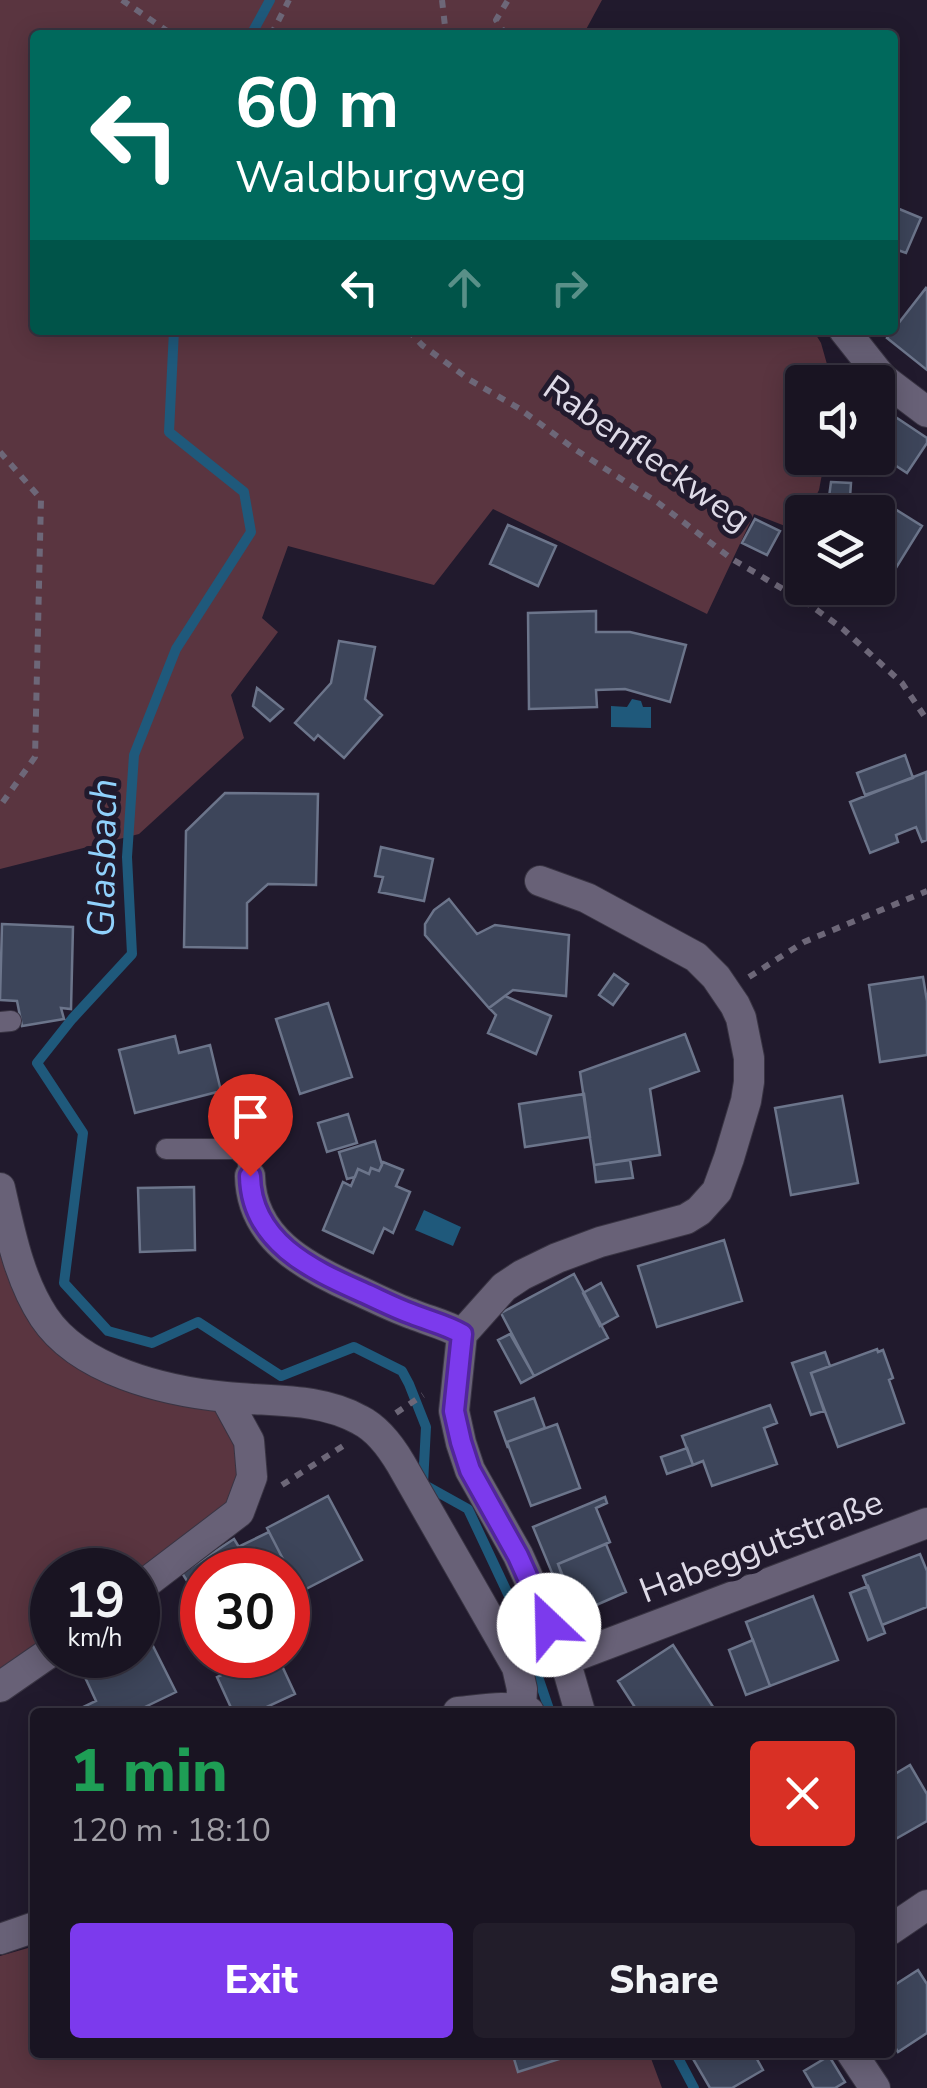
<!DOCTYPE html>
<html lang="en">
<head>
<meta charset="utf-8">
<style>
	body { margin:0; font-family:"Nunito Sans",sans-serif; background:#221d2a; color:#f1f3f6; height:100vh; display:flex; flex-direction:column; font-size:38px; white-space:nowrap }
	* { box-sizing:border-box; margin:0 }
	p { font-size:32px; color:#9f9ea5 }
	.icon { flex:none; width:55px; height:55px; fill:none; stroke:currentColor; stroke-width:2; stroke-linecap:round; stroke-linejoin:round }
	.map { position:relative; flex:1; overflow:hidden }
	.panel { position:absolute; left:30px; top:1708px; width:865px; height:350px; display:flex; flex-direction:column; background:#191422; border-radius:10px; box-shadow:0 5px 25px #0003,0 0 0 2px #373340 }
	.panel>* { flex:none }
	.banner { position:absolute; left:30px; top:30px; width:868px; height:305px; border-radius:10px; box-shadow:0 5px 25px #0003,0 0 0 2px #373340; background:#00695c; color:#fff; overflow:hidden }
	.fabs { position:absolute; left:785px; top:365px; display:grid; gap:20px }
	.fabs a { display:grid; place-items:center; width:110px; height:110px; border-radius:10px; background:#191422; box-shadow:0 5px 25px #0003,0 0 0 2px #373340; font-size:50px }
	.speed { position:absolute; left:30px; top:1548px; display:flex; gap:20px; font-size:50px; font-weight:700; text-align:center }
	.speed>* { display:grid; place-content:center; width:130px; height:130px; border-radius:50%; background:#191422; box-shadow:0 5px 25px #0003,0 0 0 2px #373340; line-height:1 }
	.speed small { font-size:25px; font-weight:400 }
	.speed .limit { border:15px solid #d22; background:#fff; color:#111 }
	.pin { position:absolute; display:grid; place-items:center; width:85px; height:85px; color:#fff; margin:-102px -42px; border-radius:50% 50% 50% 0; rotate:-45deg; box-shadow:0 0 10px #0007 }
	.pin .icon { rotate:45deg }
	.me { position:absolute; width:110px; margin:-55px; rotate:336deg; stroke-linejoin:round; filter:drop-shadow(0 0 8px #0008) }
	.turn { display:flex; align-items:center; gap:35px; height:210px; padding:0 40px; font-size:45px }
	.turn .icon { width:130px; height:130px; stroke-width:2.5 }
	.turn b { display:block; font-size:70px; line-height:85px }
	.lanes { display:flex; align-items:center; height:95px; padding:0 40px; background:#0003; justify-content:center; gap:50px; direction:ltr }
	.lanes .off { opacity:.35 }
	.round { display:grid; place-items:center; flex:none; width:105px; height:105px; border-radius:10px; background:#221d2a }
	.summary { display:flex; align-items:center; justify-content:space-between; height:170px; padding:0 40px }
	h1 { font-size:60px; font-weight:800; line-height:75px; color:#1e9e55 }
	.action { display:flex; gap:20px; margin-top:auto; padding:20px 40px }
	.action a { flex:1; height:115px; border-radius:10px; background:#7c3aed; color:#fff; font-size:40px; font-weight:800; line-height:115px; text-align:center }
	.action a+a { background:#221d2a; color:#f1f3f6 }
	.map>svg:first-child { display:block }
	.green { fill:#5a3540 }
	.water { fill:#1f597b }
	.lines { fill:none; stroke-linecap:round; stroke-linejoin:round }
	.stream { stroke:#1f597b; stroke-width:10 }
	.building { fill:#3d455a; stroke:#6c758b; stroke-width:2.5 }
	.lane-casing { stroke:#393443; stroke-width:22 }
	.street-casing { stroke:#393443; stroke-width:32 }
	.path { stroke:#6d6778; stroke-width:6; stroke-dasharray:8 8; stroke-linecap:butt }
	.lane { stroke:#686177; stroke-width:20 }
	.street { stroke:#686177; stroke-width:30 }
	.route-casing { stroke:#51269a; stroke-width:25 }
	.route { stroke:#7c3aed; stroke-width:18 }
	.labels { text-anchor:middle; stroke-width:10; stroke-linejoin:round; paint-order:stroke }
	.street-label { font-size:35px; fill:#dedae7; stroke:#211a2d }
	.water-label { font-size:38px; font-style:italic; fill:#90d1fc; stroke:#211a2d }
</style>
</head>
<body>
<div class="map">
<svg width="927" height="2088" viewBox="0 0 927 2088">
	<rect width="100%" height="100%" fill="#211a2d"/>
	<path class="green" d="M 0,0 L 602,0 L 583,35 L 35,35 L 35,330 L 813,330 L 821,343 L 832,382 L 802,382 L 802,458 L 825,458 L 819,490 L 808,512 L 802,512 L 802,523 L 798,531 L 754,514 L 707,614 L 493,509 L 434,585 L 288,546 L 262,618 L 278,632 L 231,695 L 244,738 L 139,834 L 0,869 Z
		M 0,1240 L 61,1345 L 223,1407 L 245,1448 L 244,1492 L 138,1579 L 138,1570 L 52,1570 L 52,1636 L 0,1670 Z
		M 35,1946 L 35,2052 L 649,2053 L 662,2088 L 0,2088 L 0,1956 Z"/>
	<path class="water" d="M 632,699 L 641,701 L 643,707 L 651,707 L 651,728 L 611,727 L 611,706 L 627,707 Z
		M 424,1210 L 461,1227 L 453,1246 L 415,1230 Z"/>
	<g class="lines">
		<path class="stream" d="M 251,35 L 270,0
			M 174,330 L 169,432 L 244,492 L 251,532 L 176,649 L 134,755 L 127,857 L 132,954 L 72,1019 L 37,1063 L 83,1133 L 64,1283 L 108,1331 L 152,1343 L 198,1322 L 281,1376 L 354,1347 L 402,1371 L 409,1384 L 426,1427 L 423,1484 L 468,1509 L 515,1609 L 550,1712
			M 675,2052 L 694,2088"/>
	</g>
	<path class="building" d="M 892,206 L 921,218 L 906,253 L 892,248 Z
		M 926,288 L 927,289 L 927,370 L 887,338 Z
		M 885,410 L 927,438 L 927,443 L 907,473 L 878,454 L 878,422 Z
		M 831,482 L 851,483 L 849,512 L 827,512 Z
		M 887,504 L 922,526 L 886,584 L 878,578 L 878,519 Z
		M 755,519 L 780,531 L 767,555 L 742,543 Z
		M 508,525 L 556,546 L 538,586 L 490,564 Z
		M 596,611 L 596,632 L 630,632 L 686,645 L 670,702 L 625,689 L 596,690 L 597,707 L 529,709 L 528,613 Z
		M 339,641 L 375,647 L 365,699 L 382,715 L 344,758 L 318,735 L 314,740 L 295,723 L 331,683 Z
		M 257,688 L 283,709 L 270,721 L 253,706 Z
		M 905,755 L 913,778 L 865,795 L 857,773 Z
		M 926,772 L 927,840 L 922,842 L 916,827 L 896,835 L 898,842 L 870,853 L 850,802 Z
		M 225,793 L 318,794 L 316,885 L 268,884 L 247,903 L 247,948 L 184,947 L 186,831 Z
		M 381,847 L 433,859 L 424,901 L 379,892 L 383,877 L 375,876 Z
		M 449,899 L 477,934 L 495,925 L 569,935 L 566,996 L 513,990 L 489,1008 L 425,935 L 425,924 L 434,910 Z
		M 2,924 L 73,927 L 71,1009 L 61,1008 L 64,1019 L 22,1026 L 17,1001 L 0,1000 Z
		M 614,974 L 628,984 L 613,1005 L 599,995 Z
		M 923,977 L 927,1001 L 927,1055 L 880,1062 L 869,985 Z
		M 505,996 L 551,1016 L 536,1054 L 488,1033 L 496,1015 L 489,1008 Z
		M 328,1003 L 352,1077 L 300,1094 L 276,1019 Z
		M 685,1034 L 699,1071 L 650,1089 L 660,1155 L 594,1165 L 580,1072 Z
		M 175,1036 L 179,1053 L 210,1045 L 221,1091 L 135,1113 L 119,1050 Z
		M 584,1094 L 590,1137 L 525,1147 L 519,1104 Z
		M 842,1096 L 858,1183 L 791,1195 L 775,1108 Z
		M 348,1114 L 357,1143 L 327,1152 L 318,1123 Z
		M 375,1141 L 382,1165 L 379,1171 L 371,1168 L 369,1174 L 358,1169 L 355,1177 L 347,1179 L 339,1152 Z
		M 630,1160 L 633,1178 L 596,1182 L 594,1165 Z
		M 383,1162 L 403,1170 L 396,1186 L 410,1192 L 393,1233 L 384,1228 L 373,1253 L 323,1230 L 343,1182 L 351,1186 L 358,1169 L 369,1174 L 371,1168 L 379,1171 Z
		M 194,1187 L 195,1250 L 140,1252 L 138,1188 Z
		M 724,1240 L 742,1301 L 657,1327 L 638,1266 Z
		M 574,1274 L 608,1338 L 534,1376 L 501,1313 Z
		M 601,1283 L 618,1316 L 600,1326 L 583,1293 Z
		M 510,1334 L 534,1376 L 521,1383 L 498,1340 Z
		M 877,1349 L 878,1352 L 883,1350 L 893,1378 L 889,1380 L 904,1423 L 838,1447 L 811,1373 Z
		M 825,1352 L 830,1366 L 811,1373 L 824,1411 L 811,1415 L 792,1363 Z
		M 534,1398 L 545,1428 L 507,1442 L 508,1448 L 495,1412 Z
		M 770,1405 L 777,1423 L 764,1428 L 777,1464 L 712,1486 L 703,1461 L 693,1465 L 682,1436 Z
		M 557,1424 L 580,1488 L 531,1506 L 507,1442 Z
		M 687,1448 L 693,1465 L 667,1474 L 661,1457 Z
		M 328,1496 L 362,1560 L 300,1592 L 267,1528 Z
		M 605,1497 L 607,1503 L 596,1508 L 610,1542 L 558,1564 L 564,1581 L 557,1585 L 533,1527 Z
		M 269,1532 L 297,1586 L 288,1591 L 288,1570 L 257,1570 L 240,1546 Z
		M 234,1539 L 253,1570 L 202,1570 L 202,1604 L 182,1573 Z
		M 606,1544 L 626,1592 L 578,1613 L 558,1564 Z
		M 920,1554 L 927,1571 L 927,1607 L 882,1625 L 863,1576 Z
		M 868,1586 L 885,1633 L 868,1640 L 850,1593 Z
		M 813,1596 L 838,1660 L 770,1686 L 746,1622 Z
		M 753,1640 L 770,1686 L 746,1695 L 729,1650 Z
		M 151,1642 L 176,1692 L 141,1709 L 143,1712 L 73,1712 L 96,1701 L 84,1675 L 125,1655 L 138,1655 L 138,1649 Z
		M 673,1645 L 715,1710 L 712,1712 L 638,1712 L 618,1681 Z
		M 265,1655 L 277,1655 L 295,1694 L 256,1712 L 233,1712 L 217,1677 Z
		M 910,1765 L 927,1794 L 927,1821 L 892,1841 L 890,1837 L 890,1777 Z
		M 918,1970 L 927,1984 L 927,2033 L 898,2052 L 890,2039 L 890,1988 Z
		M 512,2052 L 575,2052 L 575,2054 L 518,2072 Z
		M 689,2052 L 753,2052 L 763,2070 L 732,2088 L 710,2088 Z
		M 829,2056 L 845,2082 L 835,2088 L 814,2088 L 804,2071 Z"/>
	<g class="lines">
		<g class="lane-casing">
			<path id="lane" d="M 0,1022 L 11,1021
				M 166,1149 L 236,1149 L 247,1158 L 250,1176"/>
		</g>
		<g class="street-casing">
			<path id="street" d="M 844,330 L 882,378 L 927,412
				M 540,881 L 587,898 L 696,957 L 716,977 L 735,1005 L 741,1018 L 749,1058 L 749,1082 L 746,1101 L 729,1158 L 717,1191 L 699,1211 L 686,1219 L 600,1242 L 557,1258 L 522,1275 L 504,1287 L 462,1334 L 454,1411 L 461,1443 L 470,1470 L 518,1555 L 565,1660 L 580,1712
				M 250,1176 C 251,1238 305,1267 355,1289 C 373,1297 392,1307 412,1314 C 429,1321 447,1325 462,1334
				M 0,1188 C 10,1232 19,1279 44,1317 C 80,1371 165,1391 226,1397 C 271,1402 319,1397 360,1420 C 378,1429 391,1447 401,1464 L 517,1667 L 522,1689 L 521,1709
				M 138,1589 L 239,1512 L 252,1477 L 249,1441 L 225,1397
				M 565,1660 L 927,1523
				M 0,1687 L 52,1651
				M 458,1712 C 481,1710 506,1704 529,1712
				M 890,1930 L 927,1905
				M 0,1939 L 35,1927
				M 851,2052 L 875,2088"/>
		</g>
		<path class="path" d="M 122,0 L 173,35
			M 442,0 L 446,35
			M 271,35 L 289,0
			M 506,35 L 496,20 L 508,0
			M 408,330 L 422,345 L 470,380 L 520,409 L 573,448 L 657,502 L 732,559 L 810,605 L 843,629 L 902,683 L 927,720
			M 0,452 L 41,499 L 35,757 L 0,806
			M 749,977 L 804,942 L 927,891
			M 396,1413 L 423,1395
			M 282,1485 L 343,1446"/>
		<use href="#lane" class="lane"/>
		<use href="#street" class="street"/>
	</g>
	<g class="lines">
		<g class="route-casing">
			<path id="route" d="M 250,1176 C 251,1241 310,1269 362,1292 C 378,1299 395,1308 412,1314 C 429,1321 447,1325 462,1334 L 454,1411 L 461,1442 L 470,1470 L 518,1556 L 549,1625"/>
		</g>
		<use href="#route" class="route"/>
	</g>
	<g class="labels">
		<g class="street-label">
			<text transform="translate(647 453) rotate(35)" y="12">Rabenfleckweg</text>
			<text transform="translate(761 1546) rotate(-21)" y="12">Habeggutstraße</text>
		</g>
		<g class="water-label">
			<text transform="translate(102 858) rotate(-89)" y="13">Glasbach</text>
		</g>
	</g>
</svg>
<div class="fabs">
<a><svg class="icon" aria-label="sound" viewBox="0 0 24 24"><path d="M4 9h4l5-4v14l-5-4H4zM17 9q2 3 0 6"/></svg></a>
<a><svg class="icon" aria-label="layers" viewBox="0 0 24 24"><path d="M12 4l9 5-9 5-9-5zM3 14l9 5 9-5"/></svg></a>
</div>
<div class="speed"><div>19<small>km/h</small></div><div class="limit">30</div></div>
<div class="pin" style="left:250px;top:1176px;background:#d93025"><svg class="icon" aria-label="arrive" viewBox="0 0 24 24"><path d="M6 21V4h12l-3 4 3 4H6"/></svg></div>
<svg class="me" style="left:549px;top:1625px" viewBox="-20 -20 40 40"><circle r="19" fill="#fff"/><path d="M0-13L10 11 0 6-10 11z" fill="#7c3aed"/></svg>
<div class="banner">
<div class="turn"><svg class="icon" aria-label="left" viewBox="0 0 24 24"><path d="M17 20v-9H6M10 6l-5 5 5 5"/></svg><div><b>60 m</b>Waldburgweg</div></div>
<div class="lanes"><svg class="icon" aria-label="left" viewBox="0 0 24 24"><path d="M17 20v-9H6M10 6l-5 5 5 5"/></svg><svg class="icon off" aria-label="ahead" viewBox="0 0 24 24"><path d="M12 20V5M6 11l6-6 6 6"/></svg><svg class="icon off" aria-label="right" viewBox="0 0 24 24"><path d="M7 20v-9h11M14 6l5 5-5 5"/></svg></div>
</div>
<section class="panel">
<div class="summary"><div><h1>1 min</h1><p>120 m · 18:10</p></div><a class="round" style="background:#d93025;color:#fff"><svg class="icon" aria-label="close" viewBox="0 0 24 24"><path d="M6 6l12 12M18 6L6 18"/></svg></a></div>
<div class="action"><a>Exit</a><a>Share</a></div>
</section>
</div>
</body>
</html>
